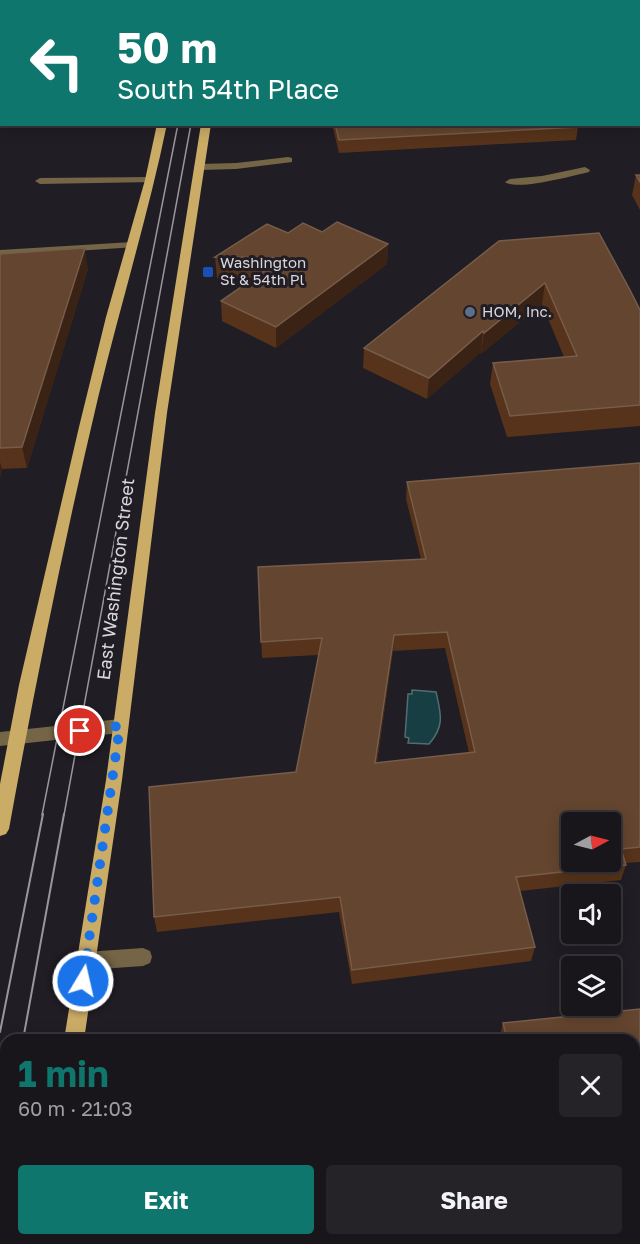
<!DOCTYPE html>
<html lang="en">
<head>
<meta charset="utf-8">
<style>
	body { margin:0; font-family:"Golos Text",sans-serif; background:#252328; color:#f1f3f6; height:100vh; display:flex; flex-direction:column; font-size:22px; white-space:nowrap }
	* { box-sizing:border-box; margin:0 }
	p { font-size:20px; color:#9f9fa3 }
	.icon { flex:none; width:33px; height:33px; fill:none; stroke:currentColor; stroke-width:2; stroke-linecap:round; stroke-linejoin:round }
	.map { position:relative; flex:1; overflow:hidden }
	.side { position:absolute; left:0px; top:1034px; width:640px; height:212px; display:flex; flex-direction:column; background:#18161b; border-radius:18px 18px 0 0; box-shadow:0 3px 15px #0003,0 0 0 2px #36353a }
	.side>* { flex:none }
	.top-card { position:absolute; left:0px; top:0px; width:640px; height:126px; box-shadow:0 3px 15px #0003,0 0 0 2px #36353a; background:#0f766e; color:#fff; overflow:hidden }
	.needle { width:39px; rotate:83deg }
	.fabs { position:absolute; left:561px; top:812px; display:grid; gap:12px }
	.fabs a { display:grid; place-items:center; width:60px; height:60px; border-radius:6px; background:#18161b; box-shadow:0 3px 15px #0003,0 0 0 2px #36353a; font-size:30px }
	.pin { position:absolute; display:grid; place-items:center; width:51px; height:51px; color:#fff; margin:-26px; border:3px solid #fff; border-radius:50%; box-shadow:0 2px 6px #0007 }
	.me { position:absolute; width:66px; margin:-33px; rotate:9deg; stroke-linejoin:round; filter:drop-shadow(0 0 4px #0008) }
	.turn { display:flex; align-items:center; gap:21px; height:126px; padding:0 18px; font-size:27px }
	.turn .icon { width:78px; height:78px; stroke-width:2.5 }
	.turn b { display:block; font-size:42px; line-height:51px }
	.round { display:grid; place-items:center; flex:none; width:63px; height:63px; border-radius:6px; background:#252328 }
	.head { display:flex; align-items:center; justify-content:space-between; height:102px; padding:0 18px }
	h1 { font-size:36px; font-weight:700; line-height:45px; color:#0f766e }
	.action { display:flex; gap:12px; margin-top:auto; padding:12px 18px }
	.action a { flex:1; height:69px; border-radius:6px; background:#0f766e; color:#fff; font-size:24px; font-weight:700; line-height:69px; text-align:center }
	.action a+a { background:#252328; color:#f1f3f6 }
	.map>svg:first-child { display:block }
	.water { fill:#173f43; stroke:#516d71; stroke-width:1.5 }
	.lines { fill:none; stroke-linecap:round; stroke-linejoin:round }
	.minor { fill:#736545; fill-rule:evenodd }
	.major { fill:#cbac66; fill-rule:evenodd }
	.tram-far1 { stroke:#99979d; stroke-width:1.5 }
	.tram { stroke:#99979d; stroke-width:2 }
	.wall { fill:#56331a; fill-rule:evenodd }
	.shaded-wall { fill:#3a2315 }
	.building { fill:#64452f; stroke:#765c4a; stroke-width:1.5; fill-rule:evenodd }
	.route { stroke:#1a73e8; stroke-width:10; stroke-dasharray:0 18 }
	.transit-dot { fill:#1a4fb4; stroke:#201d24; stroke-width:2 }
	.service-dot { fill:#5c6f8a; stroke:#201d24; stroke-width:2 }
	.labels { text-anchor:middle; stroke-width:6; stroke-linejoin:round; paint-order:stroke }
	.far-poi-label { font-size:15px; fill:#d9d7dc; stroke:#201d24; text-anchor:start }
	.street-label { font-size:18px; fill:#d9d7dc; stroke:#201d24 }
</style>
</head>
<body>
<div class="map">
<svg width="640" height="1244" viewBox="0 0 640 1244">
	<rect width="100%" height="100%" fill="#201d24"/>
	<path class="water" d="M 412,690 L 436,692 C 441,714 445,726 429,744 L 408,743 L 409,738 L 405,737 L 408,694 L 412,694 Z"/>
	<g class="lines">
		<path class="minor" d="M 0,58 L 2,58 L 2,64 L 0,64 Z
			M 288,157 L 292,158 L 292,162 L 236,169 L 200,170 L 195,167 L 200,164 L 236,163 Z
			M 585,167 L 590,170 L 589,172 C 572,176 517,191 505,182 L 510,179 L 542,176 Z
			M 150,177 L 154,178 L 154,182 L 40,184 L 35,181 L 40,178 Z
			M 132,242 L 136,243 L 136,247 L 0,256 L 0,250 Z
			M 120,719 L 126,721 L 128,726 L 126,731 L 120,733 L 0,746 L 0,732 Z
			M 143,948 L 150,951 L 152,957 L 150,963 L 143,966 L 86,970 L 79,967 L 77,961 L 79,955 L 86,952 Z"/>
		<path class="major" d="M 181,0 L 189,0 L 189,2 L 181,2 Z
			M 220,0 L 228,0 L 228,2 L 220,2 Z
			M 157,124 L 167,124 C 148,216 120,306 98,398 C 64,541 35,685 9,829 L 6,834 L 0,836 L 0,784 L 19,685 L 79,427 L 106,317 L 145,180 Z
			M 201,124 L 211,124 L 167,413 L 122,780 L 84,1040 L 64,1040 L 106,780 L 155,413 Z
			M 32,1239 L 54,1239 L 53,1244 L 31,1244 Z"/>
		<path class="tram-far1" d="M 42,815 L 178,124
			M 64,815 L 191,124"/>
		<path class="tram" d="M 0,1032 L 43,814
			M 23,1040 L 64,814
			M 0,1167 L 6,1134"/>
	</g>
	<path class="wall" d="M 639,25 L 640,25 L 640,125 L 635,126 L 635,124 L 639,124 Z
		M 0,77 L 2,77 L 2,120 L 0,120 Z
		M 332,124 L 577,124 L 578,127 L 576,140 L 339,153 Z
		M 636,175 L 640,175 L 640,210 L 632,195 Z
		M 322,232 L 388,244 L 387,264 L 276,348 L 222,321 L 221,301 L 254,278 L 217,278 L 215,257 L 288,233 Z
		M 499,241 L 640,310 L 640,426 L 507,437 L 490,384 L 493,363 L 564,357 L 542,304 L 481,354 L 481,352 L 427,399 L 363,368 L 364,348 Z
		M 0,254 L 88,269 L 27,468 L 2,469 L 0,477 Z
		M 640,463 L 640,862 L 626,863 L 626,865 L 621,880 L 520,891 L 535,947 L 531,961 L 352,984 L 339,912 L 157,932 L 154,917 L 296,772 L 319,655 L 262,658 L 258,567 L 421,559 L 406,499 L 407,482 ZM 445,648 L 469,753 L 377,763 L 393,651 Z
		M 640,1009 L 640,1227 L 634,1227 L 634,1040 L 499,1040 L 503,1023 Z
		M 209,1239 L 477,1239 L 475,1244 L 209,1244 Z"/>
	<path class="shaded-wall" d="M 388,244 L 387,264 L 276,348 L 276,327 Z
		M 85,248 L 88,269 L 27,468 L 22,447 Z
		M 545,283 L 542,304 L 481,354 L 484,333 Z
		M 483,331 L 481,352 L 427,399 L 429,378 Z
		M 0,462 L 2,469 L 0,477 Z
		M 394,635 L 393,651 L 374,779 L 375,763 Z"/>
	<path class="building" d="M 639,25 L 640,25 L 640,113 L 639,113 Z
		M 0,77 L 2,77 L 2,104 L 0,104 Z
		M 335,124 L 577,124 L 578,127 L 339,140 Z
		M 636,175 L 640,175 L 640,182 Z
		M 337,222 L 388,244 L 276,327 L 221,301 L 283,258 L 215,257 L 267,224 L 288,233 L 303,223 L 322,232 Z
		M 599,233 L 630,290 L 640,310 L 640,405 L 510,416 L 493,363 L 577,356 L 545,283 L 484,333 L 483,331 L 429,378 L 364,348 L 499,241 Z
		M 85,248 L 22,447 L 0,448 L 0,254 Z
		M 640,463 L 640,847 L 621,849 L 626,865 L 516,877 L 535,947 L 352,970 L 340,897 L 154,917 L 149,787 L 296,772 L 322,638 L 261,642 L 258,567 L 426,559 L 407,482 ZM 447,632 L 475,752 L 375,763 L 394,635 ZM 572,822 L 610,822 L 610,861 L 572,861 Z
		M 640,1009 L 640,1215 L 634,1216 L 634,1040 L 507,1040 L 503,1023 Z
		M 443,1034 L 444,1040 L 392,1040 Z
		M 209,1239 L 433,1239 L 392,1244 L 209,1244 Z"/>
	<g class="lines">
		<path class="route" d="M 80,731 L 120,726 L 83,981"/>
	</g>
	<rect class="transit-dot" x="202" y="266" width="12" height="12" rx="3"/>
	<circle class="service-dot" cx="470" cy="312" r="6"/>
	<g class="labels">
		<g class="far-poi-label">
			<text x="220" y="268">Washington<tspan x="220" dy="17">St &amp; 54th Pl</tspan></text>
			<text x="482" y="317">HOM, Inc.</text>
		</g>
		<g class="street-label">
			<text transform="translate(116 579) rotate(-83)" y="6">East Washington Street</text>
		</g>
	</g>
</svg>
<div class="fabs">
<a><svg class="needle" viewBox="-14 -14 28 28"><path d="M0-13l5 13h-10z" fill="#e53935"/><path d="M0 13l5-13h-10z" fill="#9f9fa3"/></svg></a>
<a><svg class="icon" aria-label="sound" viewBox="0 0 24 24"><path d="M4 9h4l5-4v14l-5-4H4zM17 9q2 3 0 6"/></svg></a>
<a><svg class="icon" aria-label="layers" viewBox="0 0 24 24"><path d="M12 4l9 5-9 5-9-5zM3 14l9 5 9-5"/></svg></a>
</div>
<div class="pin" style="left:80px;top:731px;background:#d93025"><svg class="icon" aria-label="arrive" viewBox="0 0 24 24"><path d="M6 21V4h12l-3 4 3 4H6"/></svg></div>
<svg class="me" style="left:83px;top:981px" viewBox="-20 -20 40 40"><circle r="17" fill="#1a73e8" stroke="#fff" stroke-width="3"/><path d="M0-11L8 9 0 5-8 9z" fill="#fff"/></svg>
<div class="top-card">
<div class="turn"><svg class="icon" aria-label="left" viewBox="0 0 24 24"><path d="M17 20v-9H6M10 6l-5 5 5 5"/></svg><div><b>50 m</b>South 54th Place</div></div>
</div>
<section class="side">
<div class="head"><div><h1>1 min</h1><p>60 m · 21:03</p></div><a class="round"><svg class="icon" aria-label="close" viewBox="0 0 24 24"><path d="M6 6l12 12M18 6L6 18"/></svg></a></div>
<div class="action"><a>Exit</a><a>Share</a></div>
</section>
</div>
</body>
</html>
